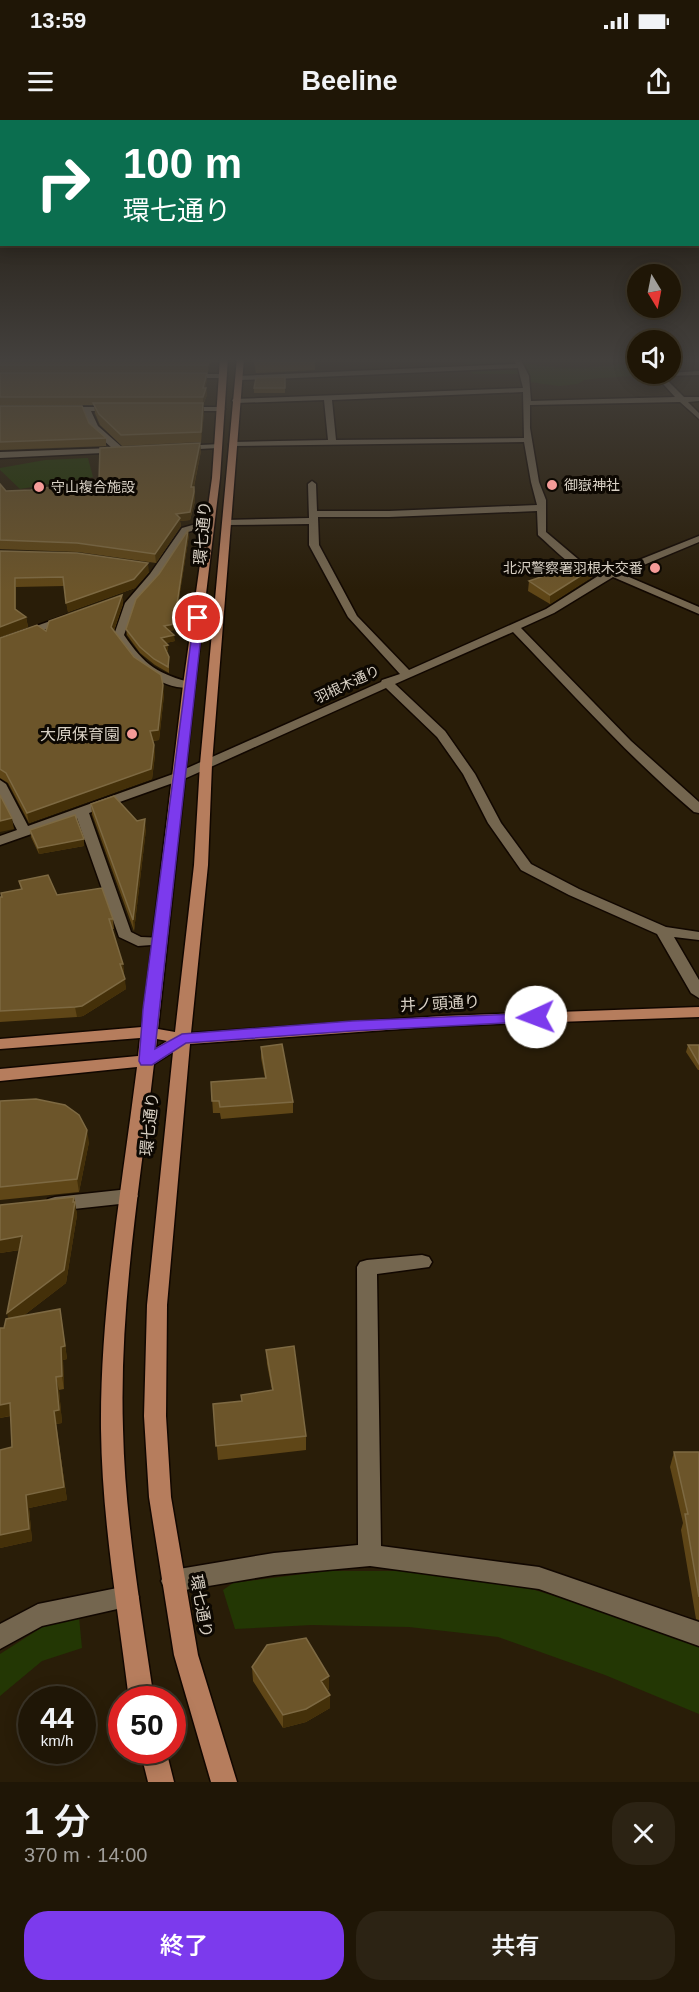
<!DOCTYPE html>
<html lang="ja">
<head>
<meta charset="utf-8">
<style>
	body { margin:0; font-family:Arial,"Noto Sans JP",sans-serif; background:#2c2314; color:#f1f3f6; height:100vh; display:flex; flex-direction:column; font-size:22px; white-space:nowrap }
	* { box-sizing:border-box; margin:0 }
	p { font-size:20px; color:#a19f9b }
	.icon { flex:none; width:33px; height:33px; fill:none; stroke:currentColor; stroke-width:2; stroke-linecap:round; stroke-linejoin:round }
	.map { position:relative; height:1662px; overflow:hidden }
	.sheet { display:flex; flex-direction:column; background:#1f1606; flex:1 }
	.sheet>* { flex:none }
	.banner { position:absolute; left:0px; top:0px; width:699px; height:126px; box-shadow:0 3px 15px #0003,0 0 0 2px #3c3528; background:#0b6e4f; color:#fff; overflow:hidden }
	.needle { width:39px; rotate:170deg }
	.fabs { position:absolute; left:627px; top:144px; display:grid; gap:12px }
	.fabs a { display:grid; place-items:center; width:54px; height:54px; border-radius:50%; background:#1f1606; box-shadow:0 3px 15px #0003,0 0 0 2px #3c3528; font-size:30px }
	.speed { position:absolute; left:18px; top:1566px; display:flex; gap:12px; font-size:30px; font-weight:700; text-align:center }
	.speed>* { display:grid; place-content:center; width:78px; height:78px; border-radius:50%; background:#1f1606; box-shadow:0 3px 15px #0003,0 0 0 2px #3c3528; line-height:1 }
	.speed small { font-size:15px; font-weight:400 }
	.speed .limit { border:9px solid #d22; background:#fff; color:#111 }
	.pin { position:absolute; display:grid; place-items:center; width:51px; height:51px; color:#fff; margin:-26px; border:3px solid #fff; border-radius:50%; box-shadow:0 2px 6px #0007 }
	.me { position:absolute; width:66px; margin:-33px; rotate:268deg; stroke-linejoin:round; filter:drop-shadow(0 0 4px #0008) }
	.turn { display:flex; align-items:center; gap:21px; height:126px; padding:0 24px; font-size:27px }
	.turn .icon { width:78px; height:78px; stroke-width:2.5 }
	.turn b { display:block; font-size:42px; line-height:51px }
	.round { display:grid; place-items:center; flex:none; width:63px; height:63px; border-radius:24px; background:#2c2314 }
	.head { display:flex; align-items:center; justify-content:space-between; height:102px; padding:0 24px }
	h1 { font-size:36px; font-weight:600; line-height:45px }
	.primary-button { display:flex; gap:12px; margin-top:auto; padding:12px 24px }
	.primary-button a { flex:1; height:69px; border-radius:24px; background:#7c3aed; color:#fff; font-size:24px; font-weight:600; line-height:69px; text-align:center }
	.primary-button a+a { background:#2c2314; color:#f1f3f6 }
	.status { display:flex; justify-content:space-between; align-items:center; height:42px; padding:0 30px; background:#1f1606; direction:ltr }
	.status svg { height:16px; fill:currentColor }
	header { display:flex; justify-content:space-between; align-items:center; height:78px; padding:0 24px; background:#1f1606; font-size:27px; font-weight:600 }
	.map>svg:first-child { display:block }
	.green { fill:#233704 }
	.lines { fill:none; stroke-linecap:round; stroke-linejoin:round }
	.minor-casing { stroke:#110700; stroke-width:3 }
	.major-casing { stroke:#110700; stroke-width:3 }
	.minor { fill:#74664f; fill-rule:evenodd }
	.major { fill:#b67d5d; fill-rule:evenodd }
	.wall { fill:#5f4617 }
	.shaded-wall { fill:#443009 }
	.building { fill:#6c552a; stroke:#7d6942; stroke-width:1.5 }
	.route { fill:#7c3aed; stroke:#51269a; stroke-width:1.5 }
	.poi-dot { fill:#f59b98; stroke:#0d0802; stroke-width:2 }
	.labels { text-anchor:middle; stroke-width:6; stroke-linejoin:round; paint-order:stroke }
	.far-poi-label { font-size:14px; fill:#d9d1c5; stroke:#0d0802; text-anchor:start }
	.far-street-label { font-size:14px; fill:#d9d1c5; stroke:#0d0802 }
	.street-label { font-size:16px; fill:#d9d1c5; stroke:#0d0802 }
	.poi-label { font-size:16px; fill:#d9d1c5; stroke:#0d0802; text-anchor:end }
</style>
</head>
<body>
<div class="status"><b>13:59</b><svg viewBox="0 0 49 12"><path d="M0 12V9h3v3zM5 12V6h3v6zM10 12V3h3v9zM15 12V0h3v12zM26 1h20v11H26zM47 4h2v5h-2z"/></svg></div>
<header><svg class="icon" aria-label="menu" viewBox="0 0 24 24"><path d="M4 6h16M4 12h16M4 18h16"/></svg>Beeline<svg class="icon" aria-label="share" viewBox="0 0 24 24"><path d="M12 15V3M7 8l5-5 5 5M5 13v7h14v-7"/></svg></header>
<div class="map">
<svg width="699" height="1662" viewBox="0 0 699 1662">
	<rect width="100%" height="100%" fill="#291d08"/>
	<path class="green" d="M 461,238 L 519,238 C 533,253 605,247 626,244 L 620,238 L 637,238 L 638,254 L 652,255 L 600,258 L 584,260 L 578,264 L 559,266 L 522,261 L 520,254 L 473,254 Z
		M 88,338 L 93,357 L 20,369 L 0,350 L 0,348 L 45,340 Z
		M 327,1451 L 410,1451 L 509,1462 L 600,1490 L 699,1527 L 699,1594 L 605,1555 L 498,1517 L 409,1507 L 312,1505 L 235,1509 L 223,1470 L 233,1463 Z
		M 79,1497 L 82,1528 L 42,1541 L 0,1576 L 0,1534 L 44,1506 Z"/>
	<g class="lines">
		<g class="minor-casing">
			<path id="minor" d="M 513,238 L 520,238 L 529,256 L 531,281 L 675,277 L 654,254 L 699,251 L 699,255 L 663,256 L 684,277 L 699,277 L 699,281 L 688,282 L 699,293 L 699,299 L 680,282 L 530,285 L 530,308 L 539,362 L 546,380 L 546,412 L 585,445 L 599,452 L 599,456 L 699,416 L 699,422 L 622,454 L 699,487 L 699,494 L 613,457 L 554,493 L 521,508 L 631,621 L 699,682 L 699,693 L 694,692 C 629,637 572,573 513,512 L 395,564 L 445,611 L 475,654 L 501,703 L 531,744 L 579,769 L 666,807 L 699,812 L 699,820 L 674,817 L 699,860 L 699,878 L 691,873 L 657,814 L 569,775 L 521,750 L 488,703 L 463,654 L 437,617 L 386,568 L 184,659 L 89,693 L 131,812 L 141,817 L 165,818 L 167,821 L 165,824 L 138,826 L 119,817 L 77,698 L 0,725 L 0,716 L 17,710 L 0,677 L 0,660 L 6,664 L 28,706 L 176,653 L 381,562 L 382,560 L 400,554 L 348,497 L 309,425 L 309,404 L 227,405 L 224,404 L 224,400 L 309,398 L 308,364 L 312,361 L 316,364 L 317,391 L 389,391 L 537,385 L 531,362 L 524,322 L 233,326 L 229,324 L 233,322 L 328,320 L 324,280 L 236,283 L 232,281 L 233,279 L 523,268 L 518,248 L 274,259 L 239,260 L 236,256 L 516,244 ZM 523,272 L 524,318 L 336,320 L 332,280 ZM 537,391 L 538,415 C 551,426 581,458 598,456 L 546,489 L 409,550 L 357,496 L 319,425 L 318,397 L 389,397 Z
				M 186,254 L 223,254 L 227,256 L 223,258 L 183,258 Z
				M 62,287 L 116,287 L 117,289 L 113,291 L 91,291 L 98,306 L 123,328 L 123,332 L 0,338 L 0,332 L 112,328 L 91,309 L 84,291 L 59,291 L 58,289 Z
				M 185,287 L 221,287 L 225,289 L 221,291 L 182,291 L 181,289 Z
				M 221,324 L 221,328 L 218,328 L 180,330 L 176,328 L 180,326 Z
				M 210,400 L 213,401 L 213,405 L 188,412 L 158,458 L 135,484 L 124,515 C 145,546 158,554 193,563 L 195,565 C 190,569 184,568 177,567 C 148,561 129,539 114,515 L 125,483 L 150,454 L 182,408 Z
				M 67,495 L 71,496 L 71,500 L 0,526 L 0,519 Z
				M 129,1069 L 135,1071 L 138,1076 L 135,1081 L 129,1083 L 55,1091 L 48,1089 L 46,1084 L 48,1079 L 55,1077 Z
				M 422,1135 L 429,1137 L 432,1142 L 429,1147 L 377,1154 L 381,1426 L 539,1447 L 699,1502 L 699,1526 L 539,1469 L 370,1446 L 274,1455 L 173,1472 L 165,1469 L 161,1461 L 165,1453 L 173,1450 L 274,1433 L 358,1425 L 357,1147 L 360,1142 L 367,1140 Z
				M 127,1466 L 135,1469 L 139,1477 L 135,1485 L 42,1506 L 0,1529 L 0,1504 L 38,1484 Z"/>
		</g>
		<g class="major-casing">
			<path id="major" d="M 220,238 L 228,238 L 220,358 L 195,565 L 158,909 L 175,912 L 194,745 L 200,644 L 237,238 L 244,238 L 212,644 L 208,745 L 191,913 L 442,896 L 699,887 L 699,897 L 442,906 L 190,924 L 167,1185 L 166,1296 L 171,1377 L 198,1535 L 237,1662 L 211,1662 L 174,1535 L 149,1377 L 144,1296 L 147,1185 L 173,932 L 154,944 C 140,1065 119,1187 123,1309 C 125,1400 141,1490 154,1580 L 129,1580 C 118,1489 102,1400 101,1309 C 100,1188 122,1067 137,947 L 0,961 L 0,949 L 138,936 L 140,918 L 0,929 L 0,919 L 142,907 L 183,565 L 212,358 ZM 157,919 L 167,921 L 156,928 Z
				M 140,1630 L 166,1630 L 174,1662 L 148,1662 Z"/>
		</g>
		<use href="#minor" class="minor"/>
		<use href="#major" class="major"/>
	</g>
	<path class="wall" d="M 0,238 L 212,238 L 208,252 L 0,252 Z
		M 253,238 L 315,238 L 315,250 L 256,253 Z
		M 0,253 L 207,253 L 207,260 L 205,268 L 206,268 L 207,275 L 203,285 L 204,293 L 201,322 L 122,326 L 100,305 L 95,293 L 94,285 L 0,285 Z
		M 285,257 L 285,273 L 254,273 L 254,268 Z
		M 0,286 L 89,303 L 106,318 L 106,326 L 0,330 Z
		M 201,331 L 194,367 L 195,381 L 190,400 L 180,401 L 181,406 L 156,443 L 78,432 L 0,429 L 0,364 L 6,371 L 31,370 L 99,360 Z
		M 189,415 L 174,510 L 170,511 L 175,521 L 166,523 L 168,531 L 166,531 L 169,543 L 169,553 L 155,545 L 140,533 L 127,515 L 126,509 L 159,454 Z
		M 0,431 L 149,452 L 135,468 L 68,492 L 64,466 L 16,467 L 16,490 L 26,497 L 28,507 L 0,517 Z
		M 593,448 L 592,457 L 550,484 L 528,471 L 529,461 Z
		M 122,475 L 123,484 L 114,511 L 164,575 L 159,620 L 153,621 L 155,635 L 152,659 L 29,703 L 8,663 L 0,658 L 0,518 L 46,511 Z
		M 91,684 L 146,709 L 134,811 L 92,694 Z
		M 30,710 L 84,719 L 84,726 L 39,734 L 31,717 Z
		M 19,761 L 113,799 L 114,809 L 112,809 L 123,844 L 124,854 L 123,854 L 126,869 L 83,896 L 77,897 L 0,902 L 0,777 L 1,777 L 1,773 L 21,769 Z
		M 688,925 L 699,925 L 699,950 L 698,950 L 686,932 Z
		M 261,927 L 293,982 L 293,993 L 221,999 L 220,993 L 213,993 L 211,962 L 265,958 L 261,938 Z
		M 0,981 L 89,1022 L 79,1072 L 0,1080 Z
		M 74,1077 L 77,1095 L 66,1163 L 23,1196 L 62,1202 L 67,1239 L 63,1240 L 64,1269 L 59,1270 L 62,1303 L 56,1304 L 67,1380 L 29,1388 L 32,1421 L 0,1428 L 0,1330 L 12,1327 L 11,1296 L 0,1298 L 0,1208 L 4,1208 L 8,1199 L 20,1130 L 0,1133 L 0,1085 Z
		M 266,1230 L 306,1316 L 306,1330 L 218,1340 L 213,1284 L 242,1281 L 272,1270 L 267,1244 Z
		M 674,1332 L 699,1332 L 699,1500 L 696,1499 L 681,1410 L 683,1403 L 670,1347 Z
		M 252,1547 L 329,1556 L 329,1569 L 327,1571 L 330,1575 L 330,1588 L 306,1602 L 283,1608 L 253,1561 Z"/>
	<path class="shaded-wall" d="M 210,238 L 212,238 L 208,252 L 208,245 Z
		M 207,253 L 207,260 L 204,275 L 206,268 L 207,275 L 203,285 L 203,268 Z
		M 203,283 L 204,293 L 201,322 L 201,312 Z
		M 200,323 L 201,331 L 192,375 L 191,367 Z
		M 194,367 L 195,381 L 190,400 L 180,401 L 181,406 L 156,443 L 155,434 L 176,394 Z
		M 188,410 L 189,415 L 174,510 L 165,512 L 164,506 Z
		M 148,443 L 149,452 L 135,468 L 68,492 L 66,483 Z
		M 593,448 L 592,457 L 550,484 L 550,475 Z
		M 15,458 L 16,467 L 16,498 L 15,489 Z
		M 122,475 L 123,484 L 112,516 L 111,507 Z
		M 26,497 L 28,507 L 0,517 L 0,507 Z
		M 174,515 L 175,521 L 162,524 L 161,518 Z
		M 168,525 L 168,531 L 164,532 L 164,526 Z
		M 163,565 L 164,575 L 159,620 L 151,621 L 150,611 Z
		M 154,625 L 155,635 L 152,659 L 29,703 L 27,693 Z
		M 12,698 L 14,709 L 0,712 L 0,701 Z
		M 145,699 L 146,709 L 134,811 L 133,800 Z
		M 84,719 L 84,726 L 39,734 L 38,728 Z
		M 120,844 L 123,844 L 124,854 L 121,855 Z
		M 125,859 L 126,869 L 83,896 L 77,897 L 75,887 Z
		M 87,1010 L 89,1022 L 79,1072 L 77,1059 Z
		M 74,1077 L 77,1095 L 66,1163 L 10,1206 L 7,1193 L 73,1082 Z
		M 22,1116 L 25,1129 L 0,1133 L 0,1120 Z
		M 60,1189 L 67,1239 L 63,1240 L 64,1269 L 62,1256 Z
		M 56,1257 L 59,1270 L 62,1303 L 56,1304 L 67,1380 L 29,1388 L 32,1421 L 0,1428 L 0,1415 L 26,1375 L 54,1291 Z
		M 10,1283 L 13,1295 L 0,1298 L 0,1285 Z
		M 329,1556 L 329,1569 L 322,1575 L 321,1561 Z
		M 330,1575 L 330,1588 L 306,1602 L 283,1608 L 283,1595 Z"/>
	<path class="building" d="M 0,238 L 210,238 L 208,245 L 0,245 Z
		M 255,238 L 304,238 L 255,240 Z
		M 0,253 L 207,253 L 203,268 L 206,268 L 203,277 L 0,277 Z
		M 285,257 L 285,268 L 254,268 L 256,258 Z
		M 93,283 L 203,283 L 201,312 L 121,315 L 99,294 Z
		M 0,286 L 82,286 L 89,303 L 106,318 L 0,322 Z
		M 200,323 L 191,367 L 194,367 L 194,372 L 190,392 L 176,394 L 180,398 L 155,434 L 77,423 L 0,420 L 0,364 L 6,371 L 31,370 L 99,360 L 100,328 Z
		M 188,410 L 174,504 L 164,506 L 174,515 L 161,518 L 168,525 L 164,526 L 169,537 L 168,547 L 154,539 L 140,527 L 126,509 L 136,479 L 159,454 Z
		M 0,431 L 77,433 L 148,443 L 134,459 L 66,483 L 63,457 L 15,458 L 15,489 L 26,497 L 0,507 Z
		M 582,443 L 593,448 L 550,475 L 529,461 Z
		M 122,475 L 111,507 L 134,537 L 161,555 L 163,565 L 158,610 L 150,611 L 154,625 L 151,649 L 27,693 L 6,653 L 0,649 L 0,518 L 37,505 L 46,511 L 49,501 Z
		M 0,675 L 12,698 L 0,701 Z
		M 114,676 L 137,701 L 145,699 L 133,800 L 91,684 Z
		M 75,695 L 84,719 L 38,728 L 30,710 Z
		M 48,755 L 57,775 L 102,768 L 113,799 L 109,799 L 123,844 L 120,844 L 125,859 L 82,886 L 75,887 L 0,891 L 0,777 L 2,777 L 1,773 L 22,769 L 19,761 Z
		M 282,924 L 293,982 L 220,987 L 219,981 L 212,981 L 211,962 L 266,958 L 261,927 Z
		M 688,925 L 699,925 L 699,944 Z
		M 36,979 L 65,985 L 79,995 L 87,1010 L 77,1059 L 0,1067 L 0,981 Z
		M 74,1077 L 73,1082 L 75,1082 L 64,1150 L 7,1193 L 22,1116 L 0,1120 L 0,1085 Z
		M 60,1189 L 65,1226 L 61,1227 L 62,1256 L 56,1257 L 59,1290 L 54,1291 L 64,1367 L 26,1375 L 29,1409 L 0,1415 L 0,1330 L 12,1327 L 10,1283 L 0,1285 L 0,1208 L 4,1208 L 6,1199 Z
		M 294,1226 L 306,1316 L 216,1326 L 213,1284 L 242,1281 L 241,1275 L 273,1270 L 266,1230 Z
		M 674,1332 L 699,1332 L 699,1477 L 685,1394 L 688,1394 Z
		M 306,1518 L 329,1556 L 321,1561 L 330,1575 L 306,1589 L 283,1595 L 252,1547 L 267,1525 Z"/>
	<linearGradient id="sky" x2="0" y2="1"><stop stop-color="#171004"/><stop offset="0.51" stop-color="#43403d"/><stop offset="1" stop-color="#43403d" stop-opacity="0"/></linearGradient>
	<rect width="699" height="470" fill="url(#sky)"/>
	<path class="route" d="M 198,495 L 203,498 L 155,929 L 182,914 L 352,901 L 536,893 L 541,894 L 543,897 L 541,901 L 352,911 L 186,923 L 152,945 L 141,945 L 139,941 L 143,889 L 194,498 Z"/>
	<g class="poi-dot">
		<circle cx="552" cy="365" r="6"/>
		<circle cx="39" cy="367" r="6"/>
		<circle cx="655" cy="448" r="6"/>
		<circle cx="132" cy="614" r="6"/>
	</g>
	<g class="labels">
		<g class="far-poi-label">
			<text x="564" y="370">御嶽神社</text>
			<text x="51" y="372">守山複合施設</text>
			<text x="643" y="453" text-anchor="end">北沢警察署羽根木交番</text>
		</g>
		<g class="far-street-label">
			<text transform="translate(347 564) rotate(-25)" y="5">羽根木通り</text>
		</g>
		<g class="street-label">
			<text transform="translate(202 413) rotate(-85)" y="6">環七通り</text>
			<text transform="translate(440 883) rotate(-3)" y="6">井ノ頭通り</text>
			<text transform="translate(149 1004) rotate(-84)" y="6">環七通り</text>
			<text transform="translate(202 1486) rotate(80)" y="6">環七通り</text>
		</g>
		<g class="poi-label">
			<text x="120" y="620">大原保育園</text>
		</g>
	</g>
</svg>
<div class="fabs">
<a><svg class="needle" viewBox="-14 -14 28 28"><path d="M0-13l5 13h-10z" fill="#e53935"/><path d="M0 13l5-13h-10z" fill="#a19f9b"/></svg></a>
<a><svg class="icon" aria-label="sound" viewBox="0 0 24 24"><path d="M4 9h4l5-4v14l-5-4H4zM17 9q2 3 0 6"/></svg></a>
</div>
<div class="speed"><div>44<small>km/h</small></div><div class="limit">50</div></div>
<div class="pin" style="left:198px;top:498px;background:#d93025"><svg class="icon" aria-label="arrive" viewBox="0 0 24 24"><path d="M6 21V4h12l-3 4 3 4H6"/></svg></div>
<svg class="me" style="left:536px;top:897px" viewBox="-20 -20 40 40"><circle r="19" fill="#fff"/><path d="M0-13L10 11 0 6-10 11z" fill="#7c3aed"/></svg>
<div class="banner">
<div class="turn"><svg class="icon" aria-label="right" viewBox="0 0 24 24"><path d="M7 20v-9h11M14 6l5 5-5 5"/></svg><div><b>100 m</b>環七通り</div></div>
</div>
</div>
<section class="sheet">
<div class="head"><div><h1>1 分</h1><p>370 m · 14:00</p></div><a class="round"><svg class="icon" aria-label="close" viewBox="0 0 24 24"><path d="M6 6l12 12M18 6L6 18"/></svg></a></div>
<div class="primary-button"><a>終了</a><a>共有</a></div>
</section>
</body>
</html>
